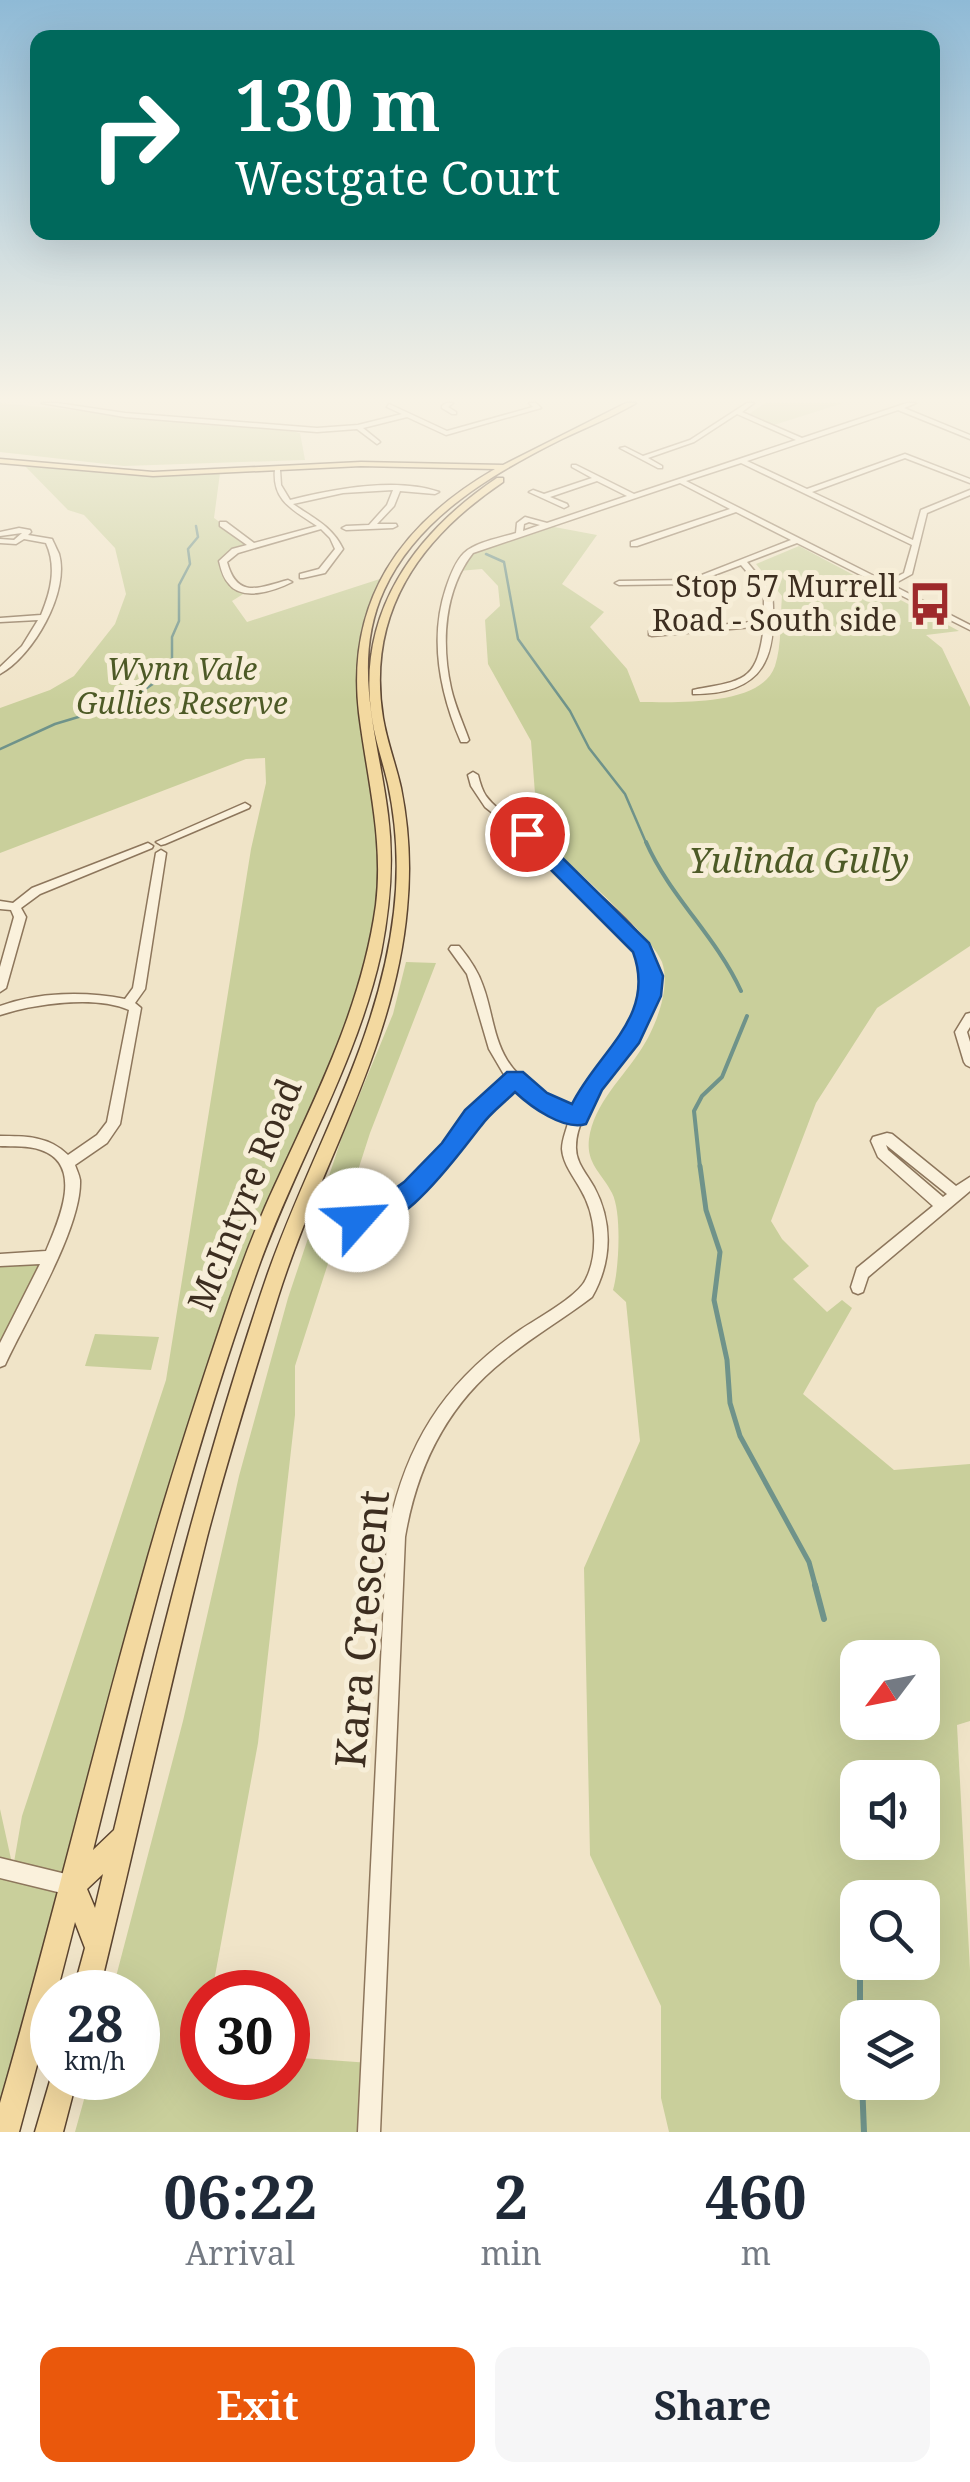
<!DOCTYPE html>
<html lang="en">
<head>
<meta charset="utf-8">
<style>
	body { margin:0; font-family:"Noto Serif",serif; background:#f6f6f7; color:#1f2937; height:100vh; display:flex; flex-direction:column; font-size:38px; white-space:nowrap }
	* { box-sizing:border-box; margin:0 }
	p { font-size:32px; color:#747a83 }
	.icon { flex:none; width:55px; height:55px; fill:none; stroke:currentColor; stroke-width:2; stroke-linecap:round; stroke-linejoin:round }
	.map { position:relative; height:2132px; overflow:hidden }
	.panel { display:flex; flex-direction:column; background:#fff; flex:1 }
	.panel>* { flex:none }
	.banner { position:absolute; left:30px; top:30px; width:910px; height:210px; border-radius:20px; box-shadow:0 10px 40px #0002; background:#00695c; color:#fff; overflow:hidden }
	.needle { width:65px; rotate:238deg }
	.buttons { position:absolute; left:840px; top:1640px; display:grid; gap:20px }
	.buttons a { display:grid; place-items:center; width:100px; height:100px; border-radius:20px; background:#fff; box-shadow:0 10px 40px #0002; font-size:50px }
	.speed { position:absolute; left:30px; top:1970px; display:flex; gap:20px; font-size:50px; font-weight:700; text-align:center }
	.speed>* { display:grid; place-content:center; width:130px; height:130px; border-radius:50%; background:#fff; box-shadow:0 10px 40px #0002; line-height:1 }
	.speed small { font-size:25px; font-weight:400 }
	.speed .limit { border:15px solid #d22; background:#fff; color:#111 }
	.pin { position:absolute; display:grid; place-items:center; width:85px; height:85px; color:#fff; margin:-42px; border:5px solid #fff; border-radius:50%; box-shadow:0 2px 10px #0007 }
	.me { position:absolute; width:110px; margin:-55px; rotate:64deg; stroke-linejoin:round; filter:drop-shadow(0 0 8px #0008) }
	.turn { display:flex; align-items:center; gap:35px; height:210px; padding:0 40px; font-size:45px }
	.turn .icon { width:130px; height:130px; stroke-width:2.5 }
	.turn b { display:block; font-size:70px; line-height:85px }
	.eta { display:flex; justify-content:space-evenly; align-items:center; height:170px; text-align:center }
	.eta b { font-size:60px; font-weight:700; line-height:70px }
	.cta { display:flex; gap:20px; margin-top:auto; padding:20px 40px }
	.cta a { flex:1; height:115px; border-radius:20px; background:#ea580c; color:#fff; font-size:40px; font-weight:700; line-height:115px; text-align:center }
	.cta a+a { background:#f6f6f7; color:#1f2937 }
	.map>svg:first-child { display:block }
	.green { fill:#c9cf9b; fill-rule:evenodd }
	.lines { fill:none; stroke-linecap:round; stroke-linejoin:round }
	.stream-far3 { stroke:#6f938a; stroke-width:2.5 }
	.stream-far2 { stroke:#6f938a; stroke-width:4 }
	.stream-far1 { stroke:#6f938a; stroke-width:5 }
	.stream { stroke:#6f938a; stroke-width:6 }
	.minor-casing { stroke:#8d765c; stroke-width:3 }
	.major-casing { stroke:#5b4430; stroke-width:3 }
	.minor { fill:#faf1dc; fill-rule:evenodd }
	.major { fill:#f3d9a0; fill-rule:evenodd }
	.route { fill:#1a73e8; stroke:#114b97; stroke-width:2.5 }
	.labels { text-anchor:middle; stroke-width:10; stroke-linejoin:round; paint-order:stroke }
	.far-poi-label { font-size:30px; fill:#3d2e20; stroke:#f7eed8; text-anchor:end }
	.far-park-label { font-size:30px; font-style:italic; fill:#4d5a26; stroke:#f7eed8 }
	.park-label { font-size:35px; font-style:italic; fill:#4d5a26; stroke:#f7eed8 }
	.street-label { font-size:35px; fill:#3d2e20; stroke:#f7eed8 }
	.near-street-label { font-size:42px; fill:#3d2e20; stroke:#f7eed8 }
</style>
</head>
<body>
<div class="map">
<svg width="970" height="2132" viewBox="0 0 970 2132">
	<rect width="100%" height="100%" fill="#f0e4c8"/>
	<path class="green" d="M 0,403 L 292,431 L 300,433 L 305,460 L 124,466 L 0,452 Z
		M 765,403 L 843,403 L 774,425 L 749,414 Z
		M 23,464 L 111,473 L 220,473 L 214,518 L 253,546 L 225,557 L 226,577 L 248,591 L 232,601 L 247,622 L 386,577 L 360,660 L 385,843 L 368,979 L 245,1282 L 5,2132 L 0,2132 L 0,1809 L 13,1868 L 22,1816 L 166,1380 L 251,849 L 266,783 L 265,758 L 246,759 L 0,853 L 0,708 L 50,690 L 74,676 L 115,624 L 126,594 L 115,548 L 84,515 L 68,510 Z
		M 549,526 L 597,535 L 562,584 L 604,612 L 590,627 L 627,669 L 640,702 C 676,702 761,707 775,666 C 782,645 780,618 782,596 L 756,564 L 799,546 L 959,631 L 926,635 L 942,648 L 970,707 L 970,946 L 877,1008 L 816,1103 L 771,1221 L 782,1239 L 809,1266 L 793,1279 L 827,1312 L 842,1300 L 852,1308 L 803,1394 L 894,1470 L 970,1464 L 970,1721 L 957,1725 L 970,1970 L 970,2132 L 669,2132 L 661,2098 L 661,2006 L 590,1855 L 584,1568 L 640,1441 L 626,1302 L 613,1290 C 619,1270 622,1212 612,1193 C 602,1173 586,1164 589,1139 C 594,1103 623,1078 642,1048 C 656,1026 671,988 662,962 C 652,934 555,852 529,826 L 537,820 L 531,741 L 488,664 L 485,620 L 500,606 L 498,586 L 482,569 L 458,571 L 479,546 ZM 858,1658 L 922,1658 L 922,1722 L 858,1722 ZM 858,1778 L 922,1778 L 922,1842 L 858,1842 ZM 858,1898 L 922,1898 L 922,1962 L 858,1962 ZM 858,2018 L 922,2018 L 922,2082 L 858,2082 Z
		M 406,962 L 436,963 L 370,1133 L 295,1366 L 295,1415 L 258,1743 L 212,1992 L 202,1992 L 202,2078 L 288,2078 L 288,2057 L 370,2063 L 369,2132 L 75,2132 L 90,2078 L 138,2078 L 138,1992 L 112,1992 L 183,1721 L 239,1476 L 288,1298 L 342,1137 L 393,1014 Z
		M 50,1257 L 0,1360 L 0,1260 Z
		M 95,1334 L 159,1337 L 151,1370 L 85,1366 Z"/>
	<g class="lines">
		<path class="stream-far3" d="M 486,554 L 504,562 L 518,639 L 570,711 L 589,748 L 625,794 L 647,845
			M 0,749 L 55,724 L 125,703 L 160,679 L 172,664 L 172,637 L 179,621 L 179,585 L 190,564 L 188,549 L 198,537 L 196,526"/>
		<path class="stream-far2" d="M 646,842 C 670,897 716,936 741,991
			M 700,1168 L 694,1111 L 702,1096 L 722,1077 L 747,1016"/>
		<path class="stream-far1" d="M 700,1166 L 706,1210 L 720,1252 L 714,1300 L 727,1360 L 730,1403 L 740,1436 L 809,1562 L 816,1588"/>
		<path class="stream" d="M 815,1585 L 824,1619
			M 860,1886 L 860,1898
			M 860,1962 L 860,2018
			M 862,2082 L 864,2132"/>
		<g class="minor-casing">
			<path id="minor" d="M 42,403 L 57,403 L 125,413 L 317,428 L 358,425 L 402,414 L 387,407 L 389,404 L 447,431 L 533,407 L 529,403 L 536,403 L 541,408 L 446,435 L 407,417 L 363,428 L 379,441 L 380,442 L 377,444 L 357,429 L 317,432 L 125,417 Z
				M 446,403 L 453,403 L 448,407 L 456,412 L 456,414 L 452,414 L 442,408 L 442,406 Z
				M 747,403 L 754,403 L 742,412 L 802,438 L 907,403 L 916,403 L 904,408 L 970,435 L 970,439 L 898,410 L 747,461 L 807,489 L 905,454 L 970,479 L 970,483 L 905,458 L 812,492 L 913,540 L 921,510 L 970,490 L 970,495 L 927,513 L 912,574 L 892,585 L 970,625 L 970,630 L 797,543 L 747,562 L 772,592 C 778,657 765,694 693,694 L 693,690 C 744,680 757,683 764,626 L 652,636 L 649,635 L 649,631 L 764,621 L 764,592 L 741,565 L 690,584 L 619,585 L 615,583 L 619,581 L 689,580 L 791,540 L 736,512 L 637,546 L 631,546 L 631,542 L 730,509 L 680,483 L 473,553 C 444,590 441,643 451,688 C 455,706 463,723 469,740 L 467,742 L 461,742 C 440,693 429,639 446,588 C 450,576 455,562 464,553 C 476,542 500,538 516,533 L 517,523 L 525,517 L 547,523 L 627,496 L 597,481 L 550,497 L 567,504 L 568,506 L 564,508 L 529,492 L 533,490 L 544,494 L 592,478 L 572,467 L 572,465 L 576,465 L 634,494 L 796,440 L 737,414 L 694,442 L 648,458 L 662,466 L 662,468 L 658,468 L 620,448 L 625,447 L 643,456 L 690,440 ZM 741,463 L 912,545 L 904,573 L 886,582 L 686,481 ZM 529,522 L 540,525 L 523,531 L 524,524 Z
				M 275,469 L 280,470 L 281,485 L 290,500 C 334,489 396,477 439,492 L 435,494 L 400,491 L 394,506 L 377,524 L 396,524 L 397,526 L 393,528 L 346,530 L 342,528 L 346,526 L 369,525 L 387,505 L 393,490 L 343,493 L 293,504 C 313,518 332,526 343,549 L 325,573 L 303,578 L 300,578 L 300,574 L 319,569 L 335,549 L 330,538 L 321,529 L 238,553 L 227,562 C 237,599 258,588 288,580 L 292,582 C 276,590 243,602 229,584 C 223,578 221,569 219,561 L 232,549 L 247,545 L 220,526 L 220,522 L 226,522 L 254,543 L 317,526 C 292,509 272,501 275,469 Z
				M 19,528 L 30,530 L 31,532 L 28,535 L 52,539 C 53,541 58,552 59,554 C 70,592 33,656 0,674 L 0,667 L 22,646 L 38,620 L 0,622 L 0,618 L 41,615 C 51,591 57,567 46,543 L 24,539 L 16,544 L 0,543 L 0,539 L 14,540 L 22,533 L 0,536 L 0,532 Z
				M 473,772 L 478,775 C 480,783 482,790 486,796 C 497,811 514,819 528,830 C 552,849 574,871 596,892 C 615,909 641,930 651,955 C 672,1004 626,1052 599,1091 C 589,1106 576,1126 576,1146 C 575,1162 587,1174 594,1187 C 613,1222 612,1262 592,1297 C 563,1319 532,1337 504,1360 C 447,1405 417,1466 405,1537 L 380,2132 L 358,2132 L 387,1537 C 404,1446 443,1383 520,1330 C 536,1319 579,1296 586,1279 C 599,1253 596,1215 581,1190 C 574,1177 563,1164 562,1149 C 562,1139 567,1129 569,1119 L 536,1103 L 514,1086 C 502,1097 490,1107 480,1119 C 452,1152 402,1231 352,1224 L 350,1220 L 352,1216 L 373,1209 L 405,1189 L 432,1160 L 474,1108 L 506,1078 L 489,1049 L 467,974 L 449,949 L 451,946 L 459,946 C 469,958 478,971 483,986 C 492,1010 493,1037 507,1060 C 522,1084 548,1098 574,1110 L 633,1022 L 643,1000 L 646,976 L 640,954 L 620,929 L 589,898 L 529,842 L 485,807 L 471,786 L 468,775 Z
				M 245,803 L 250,806 L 249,808 L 165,844 L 161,845 L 156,842 Z
				M 148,843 L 153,846 L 152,848 L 40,894 L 21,908 L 26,917 L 6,988 L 0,992 L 0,967 L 14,917 L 11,910 L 0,909 L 0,901 L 13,903 L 32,888 Z
				M 161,850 L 166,853 L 145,989 L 135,1003 L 141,1008 L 120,1124 L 107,1143 L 75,1165 C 77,1171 79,1174 80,1180 C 82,1228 26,1319 5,1365 L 0,1367 L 0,1343 L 40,1264 L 0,1266 L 0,1254 L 46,1251 C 58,1222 85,1165 41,1150 C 28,1145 13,1147 0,1146 L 0,1136 C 26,1136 49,1136 68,1155 L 97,1135 L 107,1122 L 129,1010 C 95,995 34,1004 0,1015 L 0,1006 C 38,992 85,991 125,999 L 133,988 L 156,853 Z
				M 970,1013 L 970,1027 L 967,1032 L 970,1042 L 970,1067 L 966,1065 L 964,1062 L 955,1032 L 966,1014 Z
				M 887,1133 L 892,1134 L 956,1186 L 970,1177 L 970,1191 L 868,1277 L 863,1292 L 858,1294 L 853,1292 L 851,1287 L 857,1268 L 933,1206 L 878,1157 L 871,1141 L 873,1137 ZM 886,1145 L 947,1194 L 943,1197 L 888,1150 Z
				M 0,1858 L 74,1876 L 81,1879 L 84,1886 L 81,1893 L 74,1896 L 0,1878 Z"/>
		</g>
		<g class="major-casing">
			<path id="major" d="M 626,403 L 636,403 C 613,417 587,427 562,439 C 494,473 418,516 384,590 C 350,664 379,739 388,815 C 394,862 390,907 381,953 C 356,1066 294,1165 256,1274 C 189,1462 141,1656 93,1850 L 114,1830 C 159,1643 205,1457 267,1276 C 310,1153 379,1043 394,912 C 399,870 397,826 388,784 C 383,762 375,740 372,718 C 356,613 414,534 497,478 L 503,478 L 503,482 C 420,538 366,612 383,718 C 387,742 396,765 401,788 C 409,828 411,868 407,909 C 395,1047 319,1167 278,1297 C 253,1377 228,1457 207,1537 C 169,1689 136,1841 99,1992 L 73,1992 L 85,1948 L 75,1922 L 57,1992 L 52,1992 L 52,2009 L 19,2132 L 0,2132 L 0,2103 C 50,1931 91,1757 140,1585 C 165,1494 194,1405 224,1316 C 239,1271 255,1228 275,1185 C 317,1094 362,1006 376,905 C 384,839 367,778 359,713 C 346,601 400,524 495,469 L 361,466 L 153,476 L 0,463 L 0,459 L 153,472 L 361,462 L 503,465 ZM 103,1874 L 95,1908 L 87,1889 Z
				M 52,2074 L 52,2078 L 77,2078 L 63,2132 L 35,2132 Z"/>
		</g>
		<use href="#minor" class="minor"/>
		<use href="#major" class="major"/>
	</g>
	<linearGradient id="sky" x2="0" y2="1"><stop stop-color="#8fbad6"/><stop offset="0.57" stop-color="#f8f3e6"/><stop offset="1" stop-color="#f8f3e6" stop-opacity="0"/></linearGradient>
	<rect width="970" height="701" fill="url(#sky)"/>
	<path class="route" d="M 527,829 L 534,830 L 649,943 L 663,976 L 661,996 L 639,1043 L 602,1090 L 586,1124 C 564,1131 531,1107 515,1092 C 504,1103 490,1113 481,1126 C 456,1157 396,1245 348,1228 L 345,1220 L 348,1212 L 372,1205 L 404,1182 L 442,1143 L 465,1110 L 507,1072 L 523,1072 L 547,1093 L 572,1104 C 598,1051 657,1017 633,952 L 520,839 L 520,830 Z"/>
	<defs>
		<g id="bus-bare" transform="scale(3.45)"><path d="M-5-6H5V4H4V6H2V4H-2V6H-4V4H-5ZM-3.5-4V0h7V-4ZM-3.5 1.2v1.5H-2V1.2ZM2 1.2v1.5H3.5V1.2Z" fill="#9e2a2b" stroke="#f7eed8" stroke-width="2.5" paint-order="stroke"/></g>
	</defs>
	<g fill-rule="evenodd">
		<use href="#bus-bare" x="930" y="604"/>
	</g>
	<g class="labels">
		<g class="far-poi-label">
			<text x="897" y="597">Stop 57 Murrell<tspan x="897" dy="34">Road - South side</tspan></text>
		</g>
		<g class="far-park-label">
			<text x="182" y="680">Wynn Vale<tspan x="182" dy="34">Gullies Reserve</tspan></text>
		</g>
		<g class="park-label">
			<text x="799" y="873">Yulinda Gully</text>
		</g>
		<g class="street-label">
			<text transform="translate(245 1195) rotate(-68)" y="12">McIntyre Road</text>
		</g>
		<g class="near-street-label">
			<text transform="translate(362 1629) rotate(-85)" y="15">Kara Crescent</text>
		</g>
	</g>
</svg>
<div class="buttons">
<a><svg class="needle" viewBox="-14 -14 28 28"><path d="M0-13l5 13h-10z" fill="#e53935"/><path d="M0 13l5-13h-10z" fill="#747a83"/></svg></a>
<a><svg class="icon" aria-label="sound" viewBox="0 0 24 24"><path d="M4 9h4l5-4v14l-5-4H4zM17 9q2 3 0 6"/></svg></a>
<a><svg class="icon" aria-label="search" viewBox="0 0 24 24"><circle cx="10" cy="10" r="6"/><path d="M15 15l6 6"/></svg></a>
<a><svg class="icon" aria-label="layers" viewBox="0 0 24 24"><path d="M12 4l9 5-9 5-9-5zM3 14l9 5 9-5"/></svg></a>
</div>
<div class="speed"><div>28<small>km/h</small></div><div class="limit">30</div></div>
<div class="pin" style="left:527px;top:834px;background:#d93025"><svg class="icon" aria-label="arrive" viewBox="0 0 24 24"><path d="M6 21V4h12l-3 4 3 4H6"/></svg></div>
<svg class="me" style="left:357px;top:1220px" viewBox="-20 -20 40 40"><circle r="19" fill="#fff"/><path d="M0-13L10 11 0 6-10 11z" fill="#1a73e8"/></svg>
<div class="banner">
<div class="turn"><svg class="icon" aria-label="right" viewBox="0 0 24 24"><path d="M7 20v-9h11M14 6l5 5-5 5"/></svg><div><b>130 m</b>Westgate Court</div></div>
</div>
</div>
<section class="panel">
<div class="eta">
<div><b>06:22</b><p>Arrival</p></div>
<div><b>2</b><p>min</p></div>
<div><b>460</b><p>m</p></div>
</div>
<div class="cta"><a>Exit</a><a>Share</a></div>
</section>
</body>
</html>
